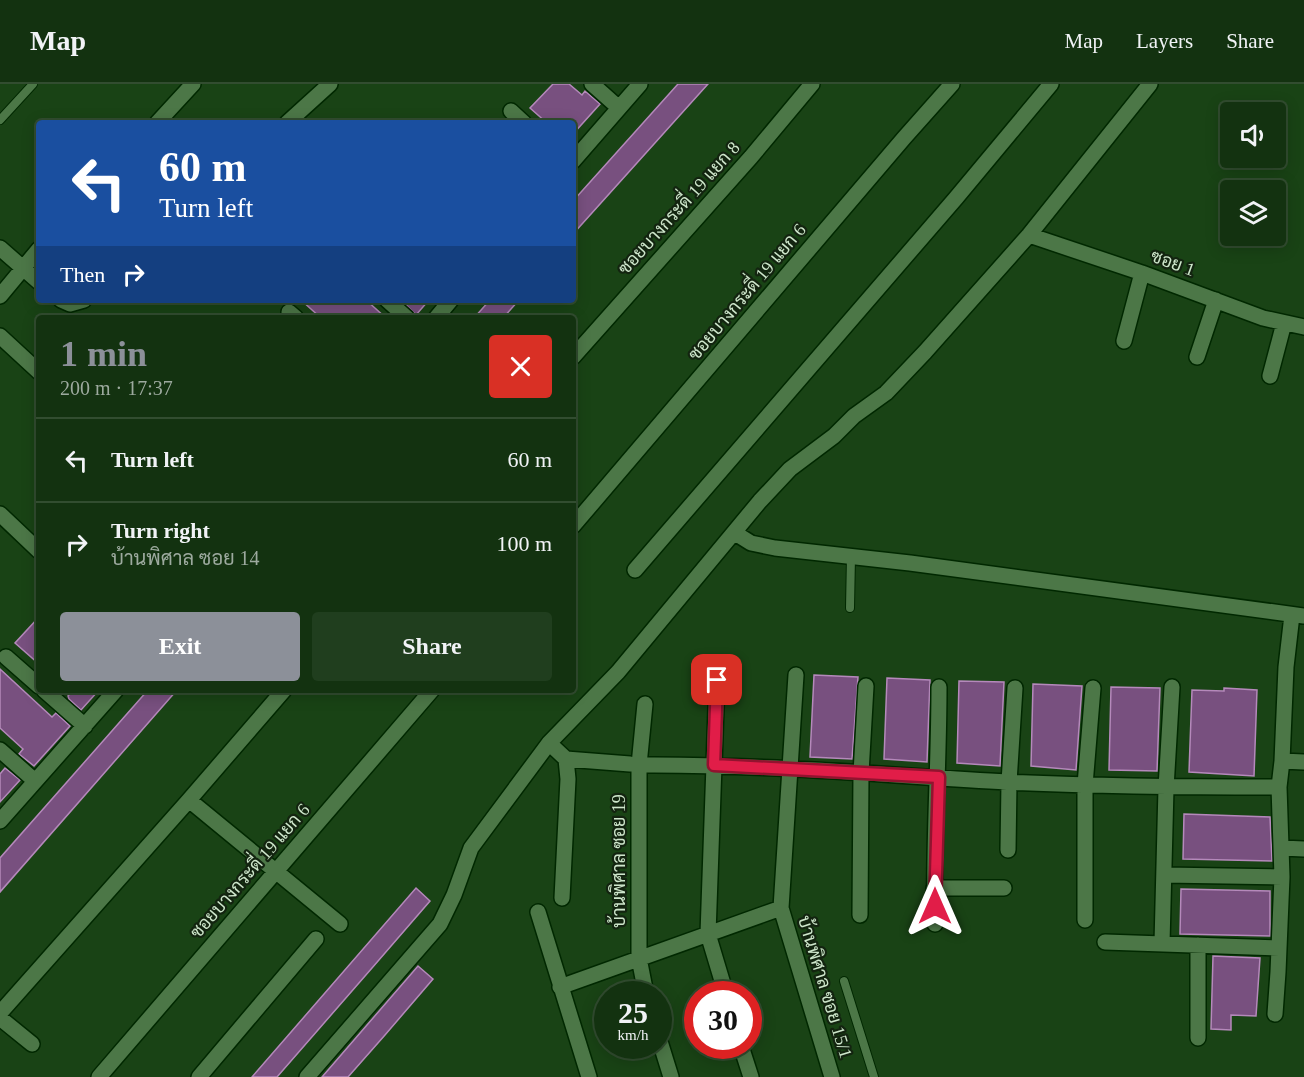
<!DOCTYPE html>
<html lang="en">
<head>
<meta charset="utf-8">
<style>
	body { margin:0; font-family:"Times New Roman",Sarabun,serif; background:#203e1e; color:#f1f3f6; height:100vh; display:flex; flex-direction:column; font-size:22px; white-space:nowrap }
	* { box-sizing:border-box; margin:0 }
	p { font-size:20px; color:#9daa9f }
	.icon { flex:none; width:33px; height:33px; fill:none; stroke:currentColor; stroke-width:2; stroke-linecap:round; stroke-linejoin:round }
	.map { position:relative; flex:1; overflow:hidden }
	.panel { position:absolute; left:36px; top:231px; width:540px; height:378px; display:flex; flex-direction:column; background:#133210; border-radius:6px; box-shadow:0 3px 15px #0003,0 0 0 2px #324d30 }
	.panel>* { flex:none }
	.hud { position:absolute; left:36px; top:36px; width:540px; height:183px; border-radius:6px; box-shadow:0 3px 15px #0003,0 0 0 2px #324d30; background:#1a4fa0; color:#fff; overflow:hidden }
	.buttons { position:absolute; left:1220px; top:18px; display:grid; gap:12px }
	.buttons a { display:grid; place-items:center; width:66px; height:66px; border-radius:6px; background:#133210; box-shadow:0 3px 15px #0003,0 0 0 2px #324d30; font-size:30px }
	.speed { position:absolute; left:594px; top:897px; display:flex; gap:12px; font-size:30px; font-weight:700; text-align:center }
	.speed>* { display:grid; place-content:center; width:78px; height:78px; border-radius:50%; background:#133210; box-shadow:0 3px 15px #0003,0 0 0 2px #324d30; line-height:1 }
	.speed small { font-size:15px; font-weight:400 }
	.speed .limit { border:9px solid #d22; background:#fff; color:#111 }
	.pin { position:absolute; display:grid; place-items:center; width:51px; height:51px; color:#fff; margin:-26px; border-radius:12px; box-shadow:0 3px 9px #0006 }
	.me { position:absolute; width:66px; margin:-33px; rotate:0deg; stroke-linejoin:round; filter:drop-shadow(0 0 4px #0008) }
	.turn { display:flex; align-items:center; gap:21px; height:126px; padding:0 24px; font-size:27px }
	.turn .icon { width:78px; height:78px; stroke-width:2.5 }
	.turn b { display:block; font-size:42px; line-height:51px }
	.then { display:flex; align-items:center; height:57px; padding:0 24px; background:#0003; gap:12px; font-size:22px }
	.round { display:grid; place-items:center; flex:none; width:63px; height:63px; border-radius:6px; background:#203e1e }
	.overview { display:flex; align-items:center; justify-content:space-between; height:102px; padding:0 24px }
	h1 { font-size:36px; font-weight:600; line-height:45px; color:#8c9099 }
	.cta { display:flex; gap:12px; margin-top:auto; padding:12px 24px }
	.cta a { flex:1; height:69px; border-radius:6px; background:#8c9099; color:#fff; font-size:24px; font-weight:600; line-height:69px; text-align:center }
	.cta a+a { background:#203e1e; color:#f1f3f6 }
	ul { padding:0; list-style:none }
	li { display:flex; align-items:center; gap:18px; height:84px; padding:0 24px; border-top:2px solid #324d30 }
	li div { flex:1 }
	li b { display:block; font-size:22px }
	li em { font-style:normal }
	header { display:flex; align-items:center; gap:36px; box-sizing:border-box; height:84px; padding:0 30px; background:#133210; border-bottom:2px solid #324d30 }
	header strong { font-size:28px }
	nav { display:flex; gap:33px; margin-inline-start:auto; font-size:21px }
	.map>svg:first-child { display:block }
	.building { fill:#78507f; stroke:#b589bb; stroke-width:1.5 }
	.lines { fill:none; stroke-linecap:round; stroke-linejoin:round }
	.service-casing { stroke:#002800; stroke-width:10 }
	.minor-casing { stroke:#002800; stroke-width:18 }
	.service { stroke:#4c7747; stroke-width:8 }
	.minor { stroke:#4c7747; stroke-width:15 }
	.route-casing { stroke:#92132f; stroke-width:15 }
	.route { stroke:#e11d48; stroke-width:10 }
	.labels { text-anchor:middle; stroke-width:4.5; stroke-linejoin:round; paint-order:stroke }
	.street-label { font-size:18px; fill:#cee6cb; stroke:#132410 }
</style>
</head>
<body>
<header>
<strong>Map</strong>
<nav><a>Map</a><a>Layers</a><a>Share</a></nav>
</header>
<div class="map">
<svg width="1304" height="993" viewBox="0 0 1304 993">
	<rect width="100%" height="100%" fill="#194315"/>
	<path class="building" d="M 553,0 L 569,0 L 582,11 L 585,7 L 600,20 L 573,50 L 573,39 L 547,39 L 530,24 Z
		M 678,0 L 708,0 L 573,150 L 573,117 Z
		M 301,216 L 366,216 L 386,234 L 321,234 Z
		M 405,216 L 429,216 L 416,231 L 403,218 Z
		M 490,216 L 519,216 L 503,234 L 474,234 Z
		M 39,533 L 39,580 L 15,559 Z
		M 0,585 L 52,633 L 56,629 L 70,642 L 34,682 L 19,670 L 23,665 L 0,644 Z
		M 814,591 L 858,593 L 852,675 L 810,673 Z
		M 887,594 L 930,596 L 927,678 L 884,675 Z
		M 959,597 L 1004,598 L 1000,682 L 957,679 Z
		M 1033,600 L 1082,602 L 1076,686 L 1031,682 Z
		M 1111,603 L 1160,604 L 1157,687 L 1109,686 Z
		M 1224,604 L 1257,606 L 1254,692 L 1189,688 L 1192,606 L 1224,607 Z
		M 73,606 L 99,606 L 81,626 L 69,615 L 68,612 Z
		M 148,606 L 177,606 L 0,808 L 0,774 Z
		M 5,684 L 20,696 L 0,718 L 0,690 Z
		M 1184,730 L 1270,733 L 1272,777 L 1183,775 Z
		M 416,804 L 430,817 L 372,884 L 277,993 L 252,993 Z
		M 1181,805 L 1270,807 L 1270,852 L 1180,850 Z
		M 1213,872 L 1260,874 L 1256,932 L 1231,931 L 1231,946 L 1211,945 Z
		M 418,882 L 433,895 L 385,951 L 348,993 L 322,993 Z"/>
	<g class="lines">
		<g class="service-casing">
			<path id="service" d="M 0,36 L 33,0
				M 850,524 L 851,472
				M 844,897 L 874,993"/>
		</g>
		<g class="minor-casing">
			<path id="minor" d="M 592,0 L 619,24
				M 511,27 L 524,39
				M 157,39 L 193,0
				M 287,39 L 330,0
				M 573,77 L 640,0
				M 1029,151 L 1142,189 L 1263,234 L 1304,243
				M 0,164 L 39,198
				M 0,212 L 39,165
				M 61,216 L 70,220 L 84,216
				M 387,216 L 407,234
				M 289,228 L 296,234
				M 436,234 L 451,216
				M 0,252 L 39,288
				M 1124,257 L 1142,189
				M 573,273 L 751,73 L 812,0
				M 1197,273 L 1216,216
				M 1270,292 L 1284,239
				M 0,430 L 39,467
				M 573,442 L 904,54 L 952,0
				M 735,449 L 751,459 L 775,464 L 910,479 L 1304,532
				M 635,486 L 956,114 L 1051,0
				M 6,573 L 39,602
				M 796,591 L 781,824 L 832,993
				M 717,596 L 708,850 L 726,910
				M 44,606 L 85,642
				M 645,620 L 639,681 L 639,874 L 646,910
				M 549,659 L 566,675 L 630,680
				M 0,666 L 35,697
				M 1282,677 L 1304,678
				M 639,681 C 762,680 884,691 1007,698 C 1097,702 1188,703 1279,703
				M 189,716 L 340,840
				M 0,737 L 116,606
				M 1282,764 L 1304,765
				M 1008,766 L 1009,698 L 1015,604
				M 1164,791 L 1282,793
				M 934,804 L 1004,804
				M 562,814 L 568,695 L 566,675
				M 538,828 L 589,993
				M 860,831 L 861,689 L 866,602
				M 1085,836 L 1085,701 L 1093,604
				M 935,840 C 933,761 939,682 939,603
				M 1105,858 L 1279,864
				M 1162,859 L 1166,704 L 1172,603
				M 560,903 L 781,824
				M 0,929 L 189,716 L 284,606
				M 1275,930 L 1278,888 L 1282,793 L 1279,703 L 1282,677 L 1286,583 L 1292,531
				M 0,934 L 32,960
				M 658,951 L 671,993
				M 1198,954 L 1198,861
				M 741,962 L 751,993
				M 99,993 L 432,606
				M 199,993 L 316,855
				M 307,993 L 440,840 L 454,811 L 471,764 L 549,659 L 618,588 L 760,417 L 790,385 L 834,352 L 854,332 L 886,309 L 925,268 L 1029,151 L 1150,0"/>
		</g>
		<use href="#service" class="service"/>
		<use href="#minor" class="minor"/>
	</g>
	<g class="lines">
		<g class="route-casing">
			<path id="route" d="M 717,596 L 714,681 L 939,693 L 935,822"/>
		</g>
		<use href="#route" class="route"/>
	</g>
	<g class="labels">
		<g class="street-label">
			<text transform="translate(679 124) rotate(-48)" y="6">ซอยบางกระดี่ 19 แยก 8</text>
			<text transform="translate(1173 179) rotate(20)" y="6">ซอย 1</text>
			<text transform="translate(747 208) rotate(-50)" y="6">ซอยบางกระดี่ 19 แยก 6</text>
			<text transform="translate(619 777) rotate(-90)" y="6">บ้านพิศาล ซอย 19</text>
			<text transform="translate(250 787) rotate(-49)" y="6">ซอยบางกระดี่ 19 แยก 6</text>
			<text transform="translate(825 903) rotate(73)" y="6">บ้านพิศาล ซอย 15/1</text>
		</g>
	</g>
</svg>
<div class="buttons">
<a><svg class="icon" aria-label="sound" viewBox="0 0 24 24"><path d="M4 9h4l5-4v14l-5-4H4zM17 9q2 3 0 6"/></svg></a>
<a><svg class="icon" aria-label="layers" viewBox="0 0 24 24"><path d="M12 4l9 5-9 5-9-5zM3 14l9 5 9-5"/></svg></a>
</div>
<div class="speed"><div>25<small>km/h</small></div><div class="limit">30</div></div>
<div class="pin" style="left:717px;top:596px;background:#d93025"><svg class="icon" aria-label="arrive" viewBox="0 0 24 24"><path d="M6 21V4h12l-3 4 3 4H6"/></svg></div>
<svg class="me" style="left:935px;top:822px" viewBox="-20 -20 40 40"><path d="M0-17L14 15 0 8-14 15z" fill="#e11d48" stroke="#fff" stroke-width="4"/></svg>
<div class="hud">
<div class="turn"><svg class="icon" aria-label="left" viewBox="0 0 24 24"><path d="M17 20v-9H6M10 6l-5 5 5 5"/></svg><div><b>60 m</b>Turn left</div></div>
<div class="then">Then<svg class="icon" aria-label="right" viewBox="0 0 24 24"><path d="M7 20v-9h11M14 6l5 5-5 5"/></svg></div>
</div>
<section class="panel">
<div class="overview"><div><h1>1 min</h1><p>200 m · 17:37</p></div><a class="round" style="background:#d93025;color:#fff"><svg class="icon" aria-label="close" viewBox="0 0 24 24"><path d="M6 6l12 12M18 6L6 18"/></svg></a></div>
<ul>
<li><svg class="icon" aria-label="left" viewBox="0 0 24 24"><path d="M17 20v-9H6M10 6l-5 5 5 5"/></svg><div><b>Turn left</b></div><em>60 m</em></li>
<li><svg class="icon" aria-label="right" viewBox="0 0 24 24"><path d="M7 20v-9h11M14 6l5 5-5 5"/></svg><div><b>Turn right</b><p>บ้านพิศาล ซอย 14</p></div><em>100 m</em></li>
</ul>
<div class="cta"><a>Exit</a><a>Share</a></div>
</section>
</div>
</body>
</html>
